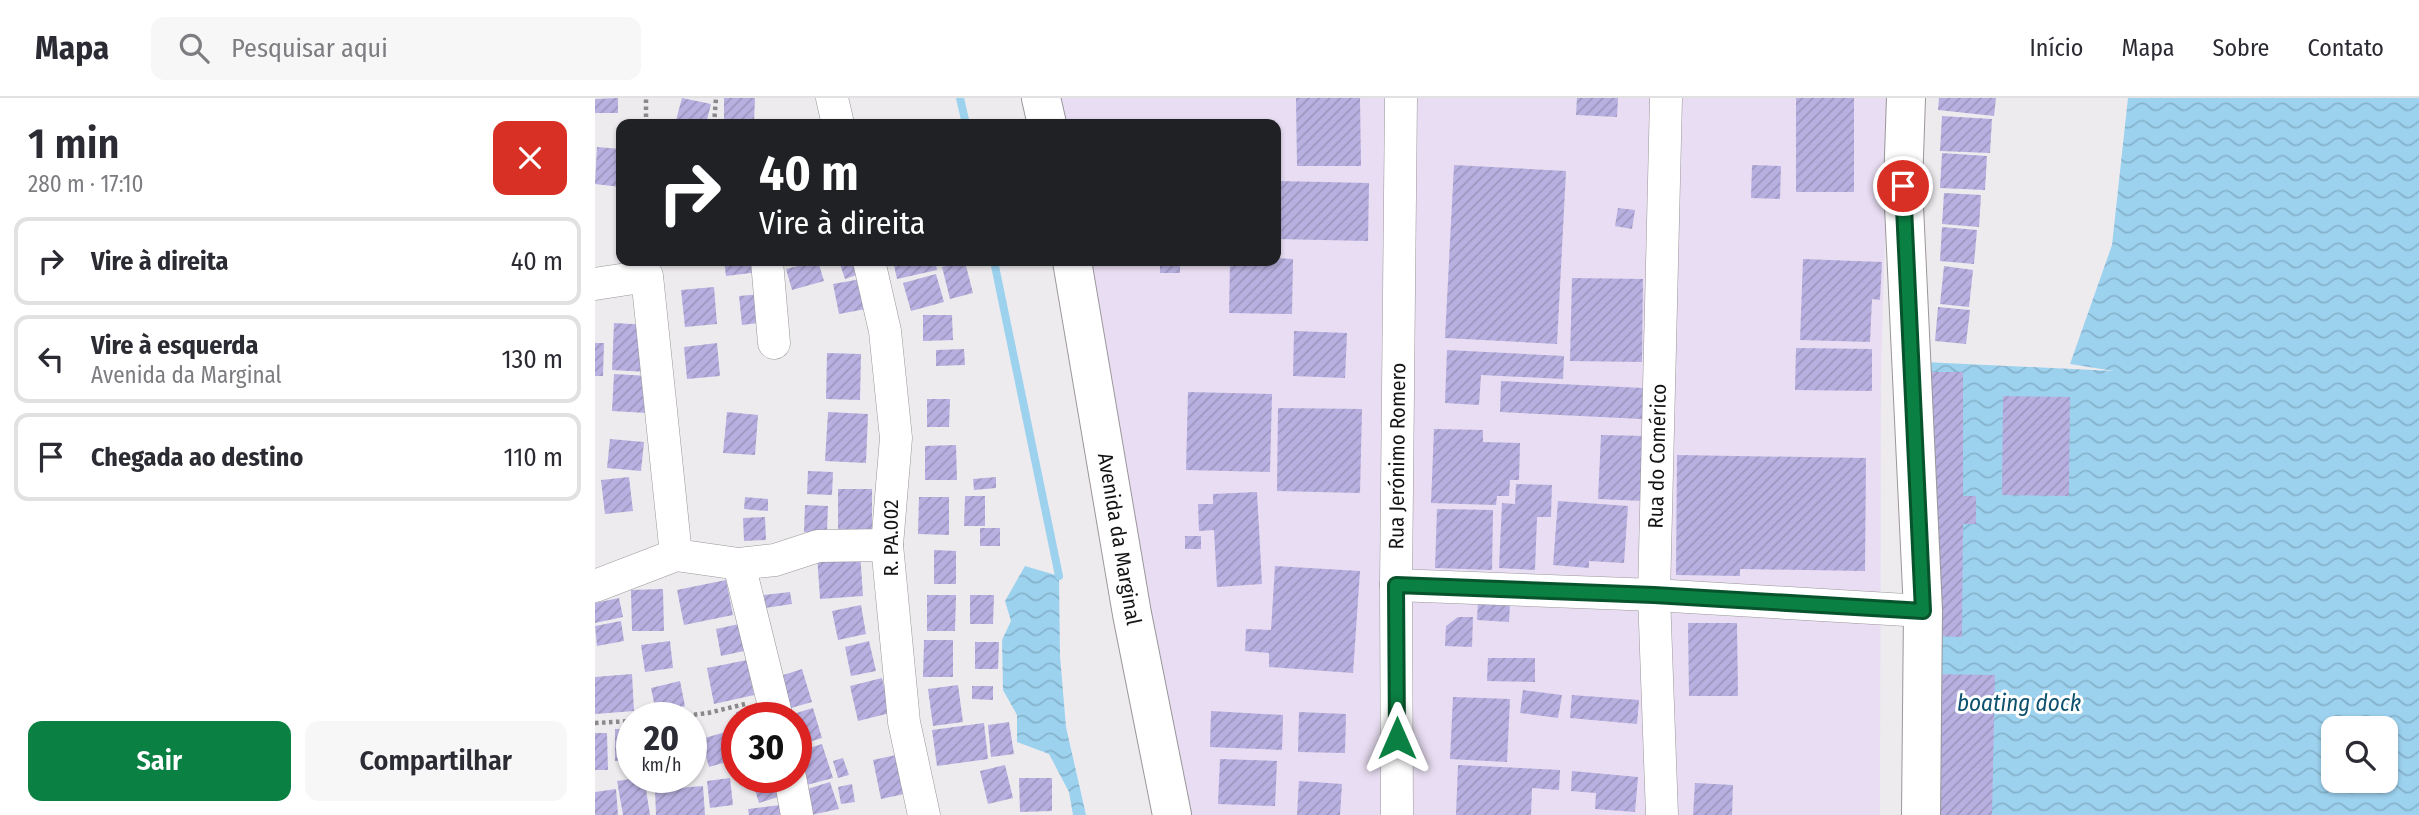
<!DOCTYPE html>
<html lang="pt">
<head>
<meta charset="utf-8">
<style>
	body { margin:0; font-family:"Fira Sans Condensed",sans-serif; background:#f7f7f7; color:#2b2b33; height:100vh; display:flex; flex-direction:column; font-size:26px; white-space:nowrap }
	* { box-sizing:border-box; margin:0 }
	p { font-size:23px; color:#7c7c81 }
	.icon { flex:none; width:38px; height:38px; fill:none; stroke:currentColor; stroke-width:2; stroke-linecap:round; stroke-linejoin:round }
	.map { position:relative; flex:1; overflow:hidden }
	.drawer { display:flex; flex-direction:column; background:#fff; width:595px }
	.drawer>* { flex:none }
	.guide { position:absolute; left:21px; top:21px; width:665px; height:147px; border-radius:14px; box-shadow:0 2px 5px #0004; background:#202124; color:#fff; overflow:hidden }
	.tools { position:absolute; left:1726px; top:618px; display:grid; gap:14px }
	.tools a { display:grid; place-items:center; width:77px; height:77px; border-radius:14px; background:#fff; box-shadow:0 2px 5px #0004; font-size:35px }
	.speed { position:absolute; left:21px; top:604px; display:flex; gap:14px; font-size:35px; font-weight:700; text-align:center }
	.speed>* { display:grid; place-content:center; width:91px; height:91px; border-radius:50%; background:#fff; box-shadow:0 2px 5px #0004; line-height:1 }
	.speed small { font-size:18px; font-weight:400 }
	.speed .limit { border:10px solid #d22; background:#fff; color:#111 }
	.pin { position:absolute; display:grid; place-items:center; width:60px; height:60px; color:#fff; margin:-30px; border:4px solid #fff; border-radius:50%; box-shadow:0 2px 7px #0007 }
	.me { position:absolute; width:77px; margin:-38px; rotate:0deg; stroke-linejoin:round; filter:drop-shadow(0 0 5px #0008) }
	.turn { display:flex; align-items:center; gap:24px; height:147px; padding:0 28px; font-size:32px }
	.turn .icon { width:91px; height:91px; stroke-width:2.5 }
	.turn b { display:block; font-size:49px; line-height:60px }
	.round { display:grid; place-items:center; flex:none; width:74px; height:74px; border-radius:14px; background:#f7f7f7 }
	.headline { display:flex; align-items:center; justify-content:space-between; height:119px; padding:0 28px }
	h1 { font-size:42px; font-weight:600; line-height:52px }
	.action { display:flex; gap:14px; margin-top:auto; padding:14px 28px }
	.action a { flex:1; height:80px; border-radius:14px; background:#0b8043; color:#fff; font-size:28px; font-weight:600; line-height:80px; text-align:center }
	.action a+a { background:#f7f7f7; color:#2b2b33 }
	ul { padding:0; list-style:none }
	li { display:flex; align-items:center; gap:21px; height:88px; margin:0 14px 10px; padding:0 14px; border:4px solid #e1e1e2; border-radius:14px }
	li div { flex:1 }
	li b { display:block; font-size:26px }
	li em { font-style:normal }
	header { display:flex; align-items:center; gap:42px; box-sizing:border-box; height:98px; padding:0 35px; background:#fff; border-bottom:2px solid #e1e1e2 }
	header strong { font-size:33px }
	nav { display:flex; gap:38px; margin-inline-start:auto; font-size:24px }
	.search { width:490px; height:63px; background:#f7f7f7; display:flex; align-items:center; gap:18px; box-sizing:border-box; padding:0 24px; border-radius:14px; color:#7c7c81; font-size:26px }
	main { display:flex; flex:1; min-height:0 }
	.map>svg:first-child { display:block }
	.commercial { fill:#e8ddf2 }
	.water { fill:url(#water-waves); fill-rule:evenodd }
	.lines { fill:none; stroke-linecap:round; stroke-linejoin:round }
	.stream { stroke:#9dd2ef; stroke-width:8 }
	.building { fill:url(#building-hatch) }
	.minor-casing { stroke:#9a969a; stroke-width:33 }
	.tertiary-casing { stroke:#9a969a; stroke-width:40 }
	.path { stroke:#8a888b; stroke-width:4.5; stroke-dasharray:3.5 3.5; stroke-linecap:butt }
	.minor { stroke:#fff; stroke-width:32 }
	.tertiary { stroke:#fff; stroke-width:38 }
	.route-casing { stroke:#07532c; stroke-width:18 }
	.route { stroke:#0b8043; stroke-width:12 }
	.labels { text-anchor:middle; stroke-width:6; stroke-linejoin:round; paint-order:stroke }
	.street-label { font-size:21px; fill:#151415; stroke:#fff }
	.water-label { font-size:23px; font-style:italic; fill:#0d516e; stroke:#fff }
</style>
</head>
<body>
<header>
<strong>Mapa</strong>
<div class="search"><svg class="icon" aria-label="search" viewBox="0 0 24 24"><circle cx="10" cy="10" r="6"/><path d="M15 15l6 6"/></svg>Pesquisar aqui</div>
<nav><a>Início</a><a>Mapa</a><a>Sobre</a><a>Contato</a></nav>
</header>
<main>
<section class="drawer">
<div class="headline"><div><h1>1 min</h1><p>280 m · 17:10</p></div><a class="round" style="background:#d93025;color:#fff"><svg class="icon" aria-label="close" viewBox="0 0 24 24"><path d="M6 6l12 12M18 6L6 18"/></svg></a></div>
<ul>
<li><svg class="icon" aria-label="right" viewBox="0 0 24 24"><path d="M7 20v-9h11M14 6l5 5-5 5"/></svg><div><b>Vire à direita</b></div><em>40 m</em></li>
<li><svg class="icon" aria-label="left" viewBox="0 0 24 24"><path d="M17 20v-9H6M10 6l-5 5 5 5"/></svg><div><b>Vire à esquerda</b><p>Avenida da Marginal</p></div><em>130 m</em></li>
<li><svg class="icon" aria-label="arrive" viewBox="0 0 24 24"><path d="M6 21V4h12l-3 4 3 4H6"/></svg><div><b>Chegada ao destino</b></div><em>110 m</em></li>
</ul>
<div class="action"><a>Sair</a><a>Compartilhar</a></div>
</section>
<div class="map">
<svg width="1824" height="717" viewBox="0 0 1824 717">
	<defs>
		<pattern id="water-waves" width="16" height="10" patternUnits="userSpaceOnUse" patternTransform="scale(1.75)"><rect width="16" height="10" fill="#9dd2ef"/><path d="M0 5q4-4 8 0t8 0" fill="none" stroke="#86b3cc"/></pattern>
		<pattern id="building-hatch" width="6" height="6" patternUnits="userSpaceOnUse" patternTransform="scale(1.75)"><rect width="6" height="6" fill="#b8b0e0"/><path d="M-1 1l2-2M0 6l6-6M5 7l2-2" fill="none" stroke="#9d96bf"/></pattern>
	</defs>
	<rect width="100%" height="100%" fill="#eeebef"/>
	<path class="commercial" d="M 430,0 L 1294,0 L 1286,273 L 1285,717 L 573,717 L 462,163 L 681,163 L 681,26 L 435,26 Z"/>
	<path class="water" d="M 1533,0 L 1824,0 L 1824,717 L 1314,717 L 1308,263 L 1519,273 L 1475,266 L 1517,147 ZM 1738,630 L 1790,630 L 1790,682 L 1738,682 Z
		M 430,468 L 464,478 L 465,558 L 471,629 L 491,717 L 478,717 L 474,694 L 454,656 L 422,644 L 422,617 L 408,592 L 407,542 L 416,523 L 410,503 Z"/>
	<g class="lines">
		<path class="stream" d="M 365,0 L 371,26
			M 399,163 L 464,478"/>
	</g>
	<path class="building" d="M 23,0 L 23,15 L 0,15 L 0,1 Z
		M 87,0 L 116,6 L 111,26 L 80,26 Z
		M 129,0 L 160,0 L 159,24 L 129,24 Z
		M 701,0 L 765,0 L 766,68 L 702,68 Z
		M 982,0 L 1023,0 L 1022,19 L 981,17 Z
		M 1201,0 L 1259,0 L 1259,94 L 1201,94 Z
		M 1344,0 L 1401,0 L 1399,18 L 1343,12 Z
		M 1347,18 L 1397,21 L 1395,55 L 1345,53 Z
		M 2,49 L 26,51 L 26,89 L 0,86 Z
		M 1347,55 L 1392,58 L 1390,92 L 1345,90 Z
		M 859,67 L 971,73 L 962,246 L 850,240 Z
		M 1157,67 L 1186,68 L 1185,101 L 1156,100 Z
		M 681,83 L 774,85 L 773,143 L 681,141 Z
		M 1349,95 L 1386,97 L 1384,129 L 1347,126 Z
		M 23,99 L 26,99 L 26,141 L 23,141 Z
		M 1023,110 L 1040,112 L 1037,131 L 1020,128 Z
		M 1347,129 L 1382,132 L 1379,166 L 1345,163 Z
		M 681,160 L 698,161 L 697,216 L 634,215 L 635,163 L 681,163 Z
		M 1208,161 L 1287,164 L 1285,202 L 1277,201 L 1275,244 L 1205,242 Z
		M 129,163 L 163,163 L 164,174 L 131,178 Z
		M 223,163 L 229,183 L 197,192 L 191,171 Z
		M 244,163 L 263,163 L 267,175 L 250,181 Z
		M 298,163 L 340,163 L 342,172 L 302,181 Z
		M 565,163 L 585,163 L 585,175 L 565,175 Z
		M 370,164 L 378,195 L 355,201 L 347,169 Z
		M 1349,168 L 1378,172 L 1374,209 L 1345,206 Z
		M 341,176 L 349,204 L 316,213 L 308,185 Z
		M 977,180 L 1048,181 L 1047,264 L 975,263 Z
		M 266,181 L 271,211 L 244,216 L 238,186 Z
		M 119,189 L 122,226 L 90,229 L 86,192 Z
		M 167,196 L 170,224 L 147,227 L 144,198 Z
		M 1343,209 L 1375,212 L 1371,246 L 1340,243 Z
		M 328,217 L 357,217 L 358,242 L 328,243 Z
		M 19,225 L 55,227 L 52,274 L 17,272 Z
		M 699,233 L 752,235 L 750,280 L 698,278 Z
		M 0,245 L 9,245 L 8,278 L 0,278 Z
		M 122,245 L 125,278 L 92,281 L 89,249 Z
		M 1201,250 L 1277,251 L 1277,293 L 1200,292 Z
		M 369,251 L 370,267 L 341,268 L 341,252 Z
		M 852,252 L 969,258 L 968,281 L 886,277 L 884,307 L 850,305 Z
		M 232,255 L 266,256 L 265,302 L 231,301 Z
		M 1336,274 L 1368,274 L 1368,398 L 1381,398 L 1381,426 L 1368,426 L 1367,539 L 1335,538 Z
		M 19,276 L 54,278 L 52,315 L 17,313 Z
		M 906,283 L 1048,290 L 1047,321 L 905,314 Z
		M 593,294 L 677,296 L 675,374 L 591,372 Z
		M 1408,298 L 1475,299 L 1474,398 L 1407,397 Z
		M 332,301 L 355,301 L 354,329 L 332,329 Z
		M 683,310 L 767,311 L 765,395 L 682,393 Z
		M 132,314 L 163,317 L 160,357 L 128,355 Z
		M 233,314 L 273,316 L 271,365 L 230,363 Z
		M 839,331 L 888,332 L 888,344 L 925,345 L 924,382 L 915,382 L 914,398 L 902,398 L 901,407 L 836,405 Z
		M 1006,337 L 1050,338 L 1048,403 L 1003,401 Z
		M 15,341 L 49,344 L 46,373 L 12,370 Z
		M 361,347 L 362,382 L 330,382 L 330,348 Z
		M 1082,357 L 1271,360 L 1270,473 L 1145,471 L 1145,478 L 1081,477 Z
		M 213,373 L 238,374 L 237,397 L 212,396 Z
		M 34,379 L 38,413 L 10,416 L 6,382 Z
		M 401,379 L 401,390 L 379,392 L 378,381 Z
		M 921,386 L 957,387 L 956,419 L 942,419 L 940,472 L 904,470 L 907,405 L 920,406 Z
		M 243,391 L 277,391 L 277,432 L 243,432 Z
		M 662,394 L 667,486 L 622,489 L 619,432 L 604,433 L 603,406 L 618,406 L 618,396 Z
		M 370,398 L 390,398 L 390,428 L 369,428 Z
		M 150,399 L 173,401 L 173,413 L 149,411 Z
		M 324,399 L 354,399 L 354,437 L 323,436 Z
		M 963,403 L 1033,408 L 1029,465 L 994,463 L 994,470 L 958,467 Z
		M 210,407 L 233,408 L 232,435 L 209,434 Z
		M 842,411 L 898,412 L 897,472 L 840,470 Z
		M 170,419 L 171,442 L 149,443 L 148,420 Z
		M 385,430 L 405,430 L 405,448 L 385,448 Z
		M 590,438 L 606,438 L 606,451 L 590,451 Z
		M 339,452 L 361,453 L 361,486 L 339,486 Z
		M 265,454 L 268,498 L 225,501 L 222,457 Z
		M 680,468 L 765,473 L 758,575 L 674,569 L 674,555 L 650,553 L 651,531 L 676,532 Z
		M 131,482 L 138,517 L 89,527 L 82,492 Z
		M 68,491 L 69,533 L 37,533 L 36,492 Z
		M 195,494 L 197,506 L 170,510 L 169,497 Z
		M 332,497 L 361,497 L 360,533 L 332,533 Z
		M 375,497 L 399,497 L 398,526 L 375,526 Z
		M 24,500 L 28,519 L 0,525 L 0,505 Z
		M 883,504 L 915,506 L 914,524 L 882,522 Z
		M 266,507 L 271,536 L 243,542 L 237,513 Z
		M 863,519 L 878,519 L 877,549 L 850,548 L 851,528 Z
		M 26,523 L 29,543 L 2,548 L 0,528 Z
		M 1093,525 L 1142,525 L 1143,598 L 1094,598 Z
		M 144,526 L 149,553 L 126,558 L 121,531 Z
		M 329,542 L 358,542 L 358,579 L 328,579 Z
		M 75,543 L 78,570 L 50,574 L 46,547 Z
		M 274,543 L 281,573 L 256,578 L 250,549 Z
		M 380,544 L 404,544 L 403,571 L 380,571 Z
		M 893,560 L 940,560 L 940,584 L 892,583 Z
		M 152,562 L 159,597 L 119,606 L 112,570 Z
		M 207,571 L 217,604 L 189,612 L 179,580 Z
		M 37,576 L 39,613 L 0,616 L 0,579 Z
		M 1332,576 L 1400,577 L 1397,717 L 1329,717 Z
		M 287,580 L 295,615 L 263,623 L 255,588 Z
		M 85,583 L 90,608 L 61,614 L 56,590 Z
		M 363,587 L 368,624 L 338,628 L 333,591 Z
		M 377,588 L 398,588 L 398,602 L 377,601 Z
		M 928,592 L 967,597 L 963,620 L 925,615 Z
		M 977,597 L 1044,602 L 1042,626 L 975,620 Z
		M 858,599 L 915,601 L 912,664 L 855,661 Z
		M 166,609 L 168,620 L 142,620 L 141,614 Z
		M 218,610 L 227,640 L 201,648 L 201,620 L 188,619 Z
		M 616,613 L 688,617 L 687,652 L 615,649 Z
		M 704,614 L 751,616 L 750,655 L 703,654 Z
		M 414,624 L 419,656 L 396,659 L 393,627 Z
		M 103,625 L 105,650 L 96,651 L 96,626 Z
		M 389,625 L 393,661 L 342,668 L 337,632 Z
		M 20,631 L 37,631 L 37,663 L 20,663 Z
		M 134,633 L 142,661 L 114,669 L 106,641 Z
		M 0,635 L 12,635 L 13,672 L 0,672 Z
		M 227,646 L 238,680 L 208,688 L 201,666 L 201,654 Z
		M 306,656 L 314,695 L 286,701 L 278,662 Z
		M 248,660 L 254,677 L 243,680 L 238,663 Z
		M 625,661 L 682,663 L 680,708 L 623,706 Z
		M 410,667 L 418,700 L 393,706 L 385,673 Z
		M 863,667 L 965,672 L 964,692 L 937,690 L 936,717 L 861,717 Z
		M 977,673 L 1043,679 L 1040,714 L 1000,711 L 1001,695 L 976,693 Z
		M 49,679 L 55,717 L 28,717 L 22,683 Z
		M 51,679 L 79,679 L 79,684 L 51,684 Z
		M 156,679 L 188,679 L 193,696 L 164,705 Z
		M 135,680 L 138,707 L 115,710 L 112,683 Z
		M 424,680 L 457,680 L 457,713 L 425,714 Z
		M 704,683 L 747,686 L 745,717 L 702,717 Z
		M 235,684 L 244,711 L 216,717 L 209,692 Z
		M 1100,685 L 1138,687 L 1137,717 L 1098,717 Z
		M 257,686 L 260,704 L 246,706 L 243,689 Z
		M 108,688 L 110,717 L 61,717 L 60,692 Z
		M 21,691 L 23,717 L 0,717 L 0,694 Z
		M 194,706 L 195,717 L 154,717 L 153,711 Z"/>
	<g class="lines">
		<g class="minor-casing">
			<g id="minor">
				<path d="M 237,0 L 243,26"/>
				<path d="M 172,163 L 179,245"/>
				<path d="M 274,163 L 290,233 L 301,340 L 292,447 L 309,624 L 329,717"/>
				<path d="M 0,186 L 52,178 L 81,457"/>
				<path d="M 144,466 L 182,620"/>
				<path d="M 801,487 L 1059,497 L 1328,513"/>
				<path d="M 0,488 L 81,457 L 144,466 L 180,462 L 223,448 L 292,447"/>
				<path d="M 195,679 L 202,717"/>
				<path id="s1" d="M 802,717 L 801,487 L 806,0"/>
				<path id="s2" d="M 1067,717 L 1059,497 L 1071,0"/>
			</g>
		</g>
		<g class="tertiary-casing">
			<g id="tertiary">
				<path d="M 446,0 L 452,26"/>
				<path d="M 1311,0 L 1308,87 L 1328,513 L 1326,717"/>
				<path id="s3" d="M 477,163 L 537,516 L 577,717"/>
			</g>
		</g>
		<path class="path" d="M 51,26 L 51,0
			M 119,26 L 121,0
			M 71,620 L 113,615 L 150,606
			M 0,625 L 37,623"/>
		<use href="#minor" class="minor"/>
		<use href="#tertiary" class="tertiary"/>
	</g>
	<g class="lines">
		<g class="route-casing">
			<path id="route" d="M 802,640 L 801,487 L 1059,497 L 1328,513 L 1308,88"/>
		</g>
		<use href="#route" class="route"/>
	</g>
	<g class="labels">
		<g class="street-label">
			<text dy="7" stroke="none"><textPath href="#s1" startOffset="359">Rua Jerónimo Romero</textPath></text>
			<text dy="7" stroke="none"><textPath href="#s2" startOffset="359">Rua do Comérico</textPath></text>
			<text transform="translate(296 440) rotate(-90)" y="7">R. PA.002</text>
			<text dy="7" stroke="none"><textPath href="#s3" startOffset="282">Avenida da Marginal</textPath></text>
		</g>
		<g class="water-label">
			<text x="1424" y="613">boating dock</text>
		</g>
	</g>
</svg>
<div class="tools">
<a><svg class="icon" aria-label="search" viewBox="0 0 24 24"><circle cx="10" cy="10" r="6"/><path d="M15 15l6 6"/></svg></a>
</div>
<div class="speed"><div>20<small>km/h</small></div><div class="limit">30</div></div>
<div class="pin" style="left:1308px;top:88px;background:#d93025"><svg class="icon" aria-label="arrive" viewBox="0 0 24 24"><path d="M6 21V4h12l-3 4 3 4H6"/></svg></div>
<svg class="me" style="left:802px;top:640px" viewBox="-20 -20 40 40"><path d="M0-17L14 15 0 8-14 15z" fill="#0b8043" stroke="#fff" stroke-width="4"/></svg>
<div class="guide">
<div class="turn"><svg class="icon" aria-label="right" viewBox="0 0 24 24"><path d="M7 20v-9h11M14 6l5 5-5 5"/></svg><div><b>40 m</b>Vire à direita</div></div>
</div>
</div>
</main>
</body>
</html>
